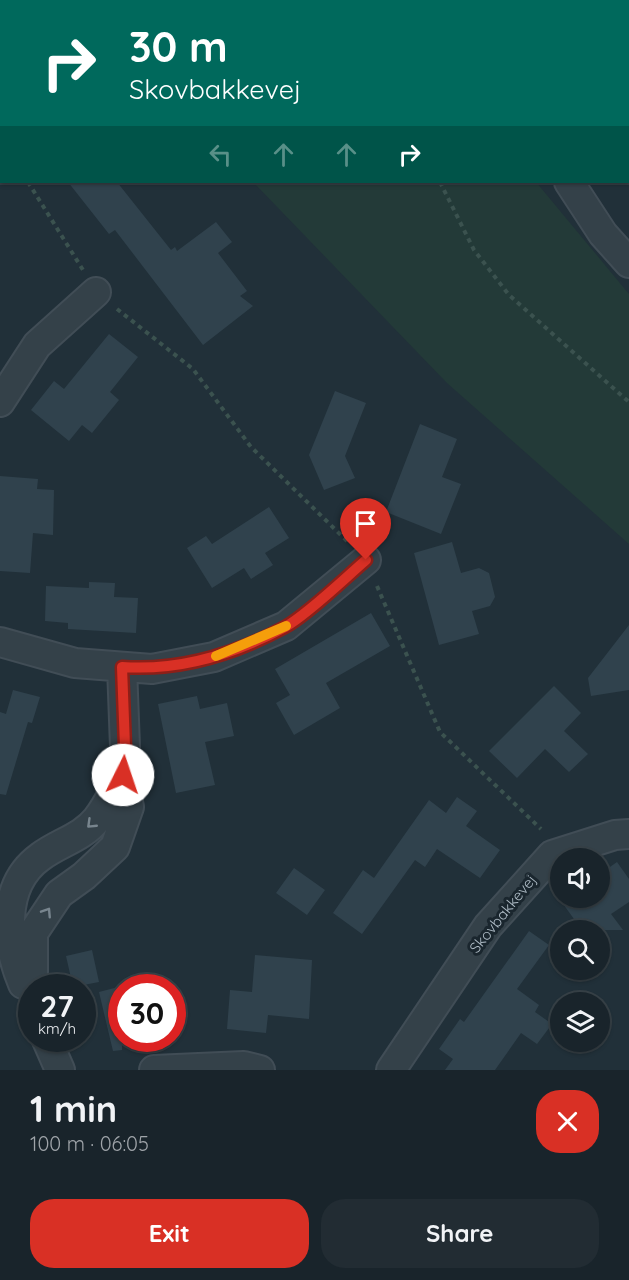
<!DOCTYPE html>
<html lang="en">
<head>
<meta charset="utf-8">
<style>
	body { margin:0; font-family:Quicksand,sans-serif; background:#222c33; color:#f1f3f6; height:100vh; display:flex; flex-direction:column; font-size:22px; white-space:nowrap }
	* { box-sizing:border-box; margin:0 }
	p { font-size:20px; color:#9fa4a9 }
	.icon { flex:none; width:33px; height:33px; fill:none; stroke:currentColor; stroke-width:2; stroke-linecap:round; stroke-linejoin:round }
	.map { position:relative; height:1070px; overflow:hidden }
	.sheet { display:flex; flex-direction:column; background:#19242b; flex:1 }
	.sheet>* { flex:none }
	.hud { position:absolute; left:0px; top:0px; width:630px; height:183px; box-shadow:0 2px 4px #0004,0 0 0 2px #374147; background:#00695c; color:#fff; overflow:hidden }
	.buttons { position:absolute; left:550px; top:848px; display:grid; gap:12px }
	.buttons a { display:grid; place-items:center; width:60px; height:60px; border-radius:50%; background:#19242b; box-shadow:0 2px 4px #0004,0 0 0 2px #374147; font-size:30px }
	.speed { position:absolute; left:18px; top:974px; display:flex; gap:12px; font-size:30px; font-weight:700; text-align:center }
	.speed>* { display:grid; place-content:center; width:78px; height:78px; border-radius:50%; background:#19242b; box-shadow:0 2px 4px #0004,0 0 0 2px #374147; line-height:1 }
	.speed small { font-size:15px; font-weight:400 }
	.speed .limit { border:9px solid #d22; background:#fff; color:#111 }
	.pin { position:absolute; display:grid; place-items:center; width:51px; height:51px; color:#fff; margin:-62px -26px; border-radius:50% 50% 50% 0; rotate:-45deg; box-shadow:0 0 6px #0007 }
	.pin .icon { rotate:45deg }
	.me { position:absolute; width:66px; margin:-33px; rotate:4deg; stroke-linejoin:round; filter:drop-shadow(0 0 4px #0008) }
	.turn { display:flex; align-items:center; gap:21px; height:126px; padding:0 30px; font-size:27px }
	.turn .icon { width:78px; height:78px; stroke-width:2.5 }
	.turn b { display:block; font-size:42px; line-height:51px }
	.lanes { display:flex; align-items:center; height:57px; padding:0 30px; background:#0003; justify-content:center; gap:30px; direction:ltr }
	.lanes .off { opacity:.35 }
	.round { display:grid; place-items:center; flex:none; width:63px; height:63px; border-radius:24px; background:#222c33 }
	.head { display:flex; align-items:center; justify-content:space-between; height:102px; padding:0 30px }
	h1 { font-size:36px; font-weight:700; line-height:45px }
	.button { display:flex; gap:12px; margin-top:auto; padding:12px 30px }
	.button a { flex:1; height:69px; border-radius:24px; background:#d93025; color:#fff; font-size:24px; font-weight:700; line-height:69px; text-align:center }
	.button a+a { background:#222c33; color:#f1f3f6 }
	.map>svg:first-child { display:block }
	.green { fill:#233a38 }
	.building { fill:#30424d }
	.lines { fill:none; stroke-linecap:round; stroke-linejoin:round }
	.minor-casing { stroke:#414d56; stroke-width:32 }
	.path { stroke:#3b524f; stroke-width:4; stroke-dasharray:4.5 4.5; stroke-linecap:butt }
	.minor { stroke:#344149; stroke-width:28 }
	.oneway { stroke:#78858e }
	.route-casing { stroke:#8d1f18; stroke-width:15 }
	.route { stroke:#d93025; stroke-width:10 }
	.slow { stroke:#f59e0b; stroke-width:10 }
	.labels { text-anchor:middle; stroke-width:6; stroke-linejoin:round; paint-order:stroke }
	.street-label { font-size:15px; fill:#afbcc6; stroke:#1a262e }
</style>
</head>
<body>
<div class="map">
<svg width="629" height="1070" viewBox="0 0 629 1070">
	<rect width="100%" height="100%" fill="#213039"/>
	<path class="green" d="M 78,0 L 422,0 L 423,1 L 80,2 Z
		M 253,182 L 536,182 L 629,294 L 629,544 L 447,383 Z"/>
	<path class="building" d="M 68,182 L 117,182 L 171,250 L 175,247 L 177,251 L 216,222 L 232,242 L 218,253 L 247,291 L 240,296 L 253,306 L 203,345 L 115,230 L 109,234 Z
		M 109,334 L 138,357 L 110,392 L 119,400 L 92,433 L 82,425 L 69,441 L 31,410 L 54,381 L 64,389 Z
		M 335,391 L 366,403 L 345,456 L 355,478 L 324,490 L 309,455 Z
		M 420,424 L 457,439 L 442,477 L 461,484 L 441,534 L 386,512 Z
		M 0,476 L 38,479 L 37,489 L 54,490 L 53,535 L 33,533 L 30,573 L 0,571 Z
		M 269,507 L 289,538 L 265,553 L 273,565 L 251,579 L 244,568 L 212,588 L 187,548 L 206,536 L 212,544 Z
		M 452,542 L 461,573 L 479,568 L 489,573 L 495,597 L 490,606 L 472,611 L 479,634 L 439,645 L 414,553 Z
		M 89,582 L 115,583 L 114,597 L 138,598 L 136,633 L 68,629 L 68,623 L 45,621 L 46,586 L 89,588 Z
		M 371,613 L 390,646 L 326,683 L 340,708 L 294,735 L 276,703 L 290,695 L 275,669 Z
		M 629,625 L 629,690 L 591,696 L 588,678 Z
		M 554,686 L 581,713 L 564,731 L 588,754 L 569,772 L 545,749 L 517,778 L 489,751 Z
		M 13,690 L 40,697 L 32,723 L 28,722 L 6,795 L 0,794 L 0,712 L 6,714 Z
		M 197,696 L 200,709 L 227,703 L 234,736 L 205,742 L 215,785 L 176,793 L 158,704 Z
		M 457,797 L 477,811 L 466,826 L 500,850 L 480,878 L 437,849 L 425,867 L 415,860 L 362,934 L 333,913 L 363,870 L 374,878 L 429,800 L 446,813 Z
		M 617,862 L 629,879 L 629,902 L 611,914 L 623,930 L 582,930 L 558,897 L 600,897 L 600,874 Z
		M 294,868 L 325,890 L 307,915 L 276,893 Z
		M 529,931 L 549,945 L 517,989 L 539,1005 L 535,1012 L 552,1024 L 537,1044 L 521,1033 L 495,1070 L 445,1070 L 453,1059 L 439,1049 L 460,1019 L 464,1022 Z
		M 92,950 L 99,982 L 73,987 L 66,956 Z
		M 255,955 L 312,960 L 309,1019 L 268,1015 L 266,1033 L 227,1029 L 230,990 L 252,992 Z
		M 122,986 L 122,1050 L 113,1051 L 99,992 Z"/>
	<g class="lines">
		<g class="minor-casing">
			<path id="minor" d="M 453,0 L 454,2
				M 569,182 L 603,234 L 629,263
				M 0,402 L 37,345 L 96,292
				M 0,642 L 75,663 L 152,669 L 214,657 L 286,626 L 366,560
				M 23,984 C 6,944 0,886 40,857 C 58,843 82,838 97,819 C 107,806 115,789 123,775
				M 33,987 L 33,933 L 59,894 L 84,876 L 115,847 L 129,807 L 123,775 L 125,747 L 122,667
				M 46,1038 L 60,1070
				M 154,1070 L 244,1066 L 260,1070
				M 391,1070 L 488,926 L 552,855 L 615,835 L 629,834"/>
		</g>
		<path class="path" d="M 280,0 L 283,2
			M 0,138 L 2,140
			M 28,182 L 83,270
			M 440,182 L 474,250 L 509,295 L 629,402
			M 117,309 L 193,369 L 251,447 L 347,541
			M 377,586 L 440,732 L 541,829"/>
		<use href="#minor" class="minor"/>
	</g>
	<defs><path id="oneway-chevron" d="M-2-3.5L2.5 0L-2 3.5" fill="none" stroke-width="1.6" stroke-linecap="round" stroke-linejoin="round" transform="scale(1.5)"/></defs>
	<g class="oneway">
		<use href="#oneway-chevron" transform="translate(91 824) rotate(136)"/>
		<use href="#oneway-chevron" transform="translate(47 912) rotate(-57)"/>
	</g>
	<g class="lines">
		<g class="route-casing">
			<path id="route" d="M 123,775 L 125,747 L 122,667 C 178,671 235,654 285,627 C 308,614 344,579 366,560"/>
		</g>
		<use href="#route" class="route"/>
		<path class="slow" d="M 216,656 L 286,626"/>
	</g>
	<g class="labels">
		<g class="street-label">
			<text transform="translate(503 914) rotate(-51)" y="5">Skovbakkevej</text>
		</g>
	</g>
</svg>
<div class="buttons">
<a><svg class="icon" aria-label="sound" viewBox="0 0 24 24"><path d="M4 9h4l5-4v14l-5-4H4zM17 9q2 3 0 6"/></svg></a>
<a><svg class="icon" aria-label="search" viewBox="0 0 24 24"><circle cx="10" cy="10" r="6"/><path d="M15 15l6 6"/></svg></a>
<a><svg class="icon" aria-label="layers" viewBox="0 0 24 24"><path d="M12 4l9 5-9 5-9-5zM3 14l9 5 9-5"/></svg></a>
</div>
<div class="speed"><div>27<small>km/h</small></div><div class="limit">30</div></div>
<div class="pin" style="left:366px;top:560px;background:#d93025"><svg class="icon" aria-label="arrive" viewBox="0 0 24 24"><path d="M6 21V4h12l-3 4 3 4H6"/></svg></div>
<svg class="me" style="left:123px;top:775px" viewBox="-20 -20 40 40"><circle r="19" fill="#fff"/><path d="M0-13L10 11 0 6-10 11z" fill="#d93025"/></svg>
<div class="hud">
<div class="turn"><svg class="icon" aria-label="right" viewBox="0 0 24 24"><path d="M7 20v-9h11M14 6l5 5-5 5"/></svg><div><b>30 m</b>Skovbakkevej</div></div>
<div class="lanes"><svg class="icon off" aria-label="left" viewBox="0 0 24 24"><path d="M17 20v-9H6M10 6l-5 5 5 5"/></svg><svg class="icon off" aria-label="ahead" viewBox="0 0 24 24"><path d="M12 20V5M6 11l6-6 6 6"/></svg><svg class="icon off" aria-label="ahead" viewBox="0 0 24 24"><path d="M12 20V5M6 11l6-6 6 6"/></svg><svg class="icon" aria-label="right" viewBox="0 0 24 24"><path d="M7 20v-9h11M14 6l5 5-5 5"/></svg></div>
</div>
</div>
<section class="sheet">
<div class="head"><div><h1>1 min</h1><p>100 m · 06:05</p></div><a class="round" style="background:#d93025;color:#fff"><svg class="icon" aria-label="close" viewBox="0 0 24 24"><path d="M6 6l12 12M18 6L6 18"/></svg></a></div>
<div class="button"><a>Exit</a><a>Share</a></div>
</section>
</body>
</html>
